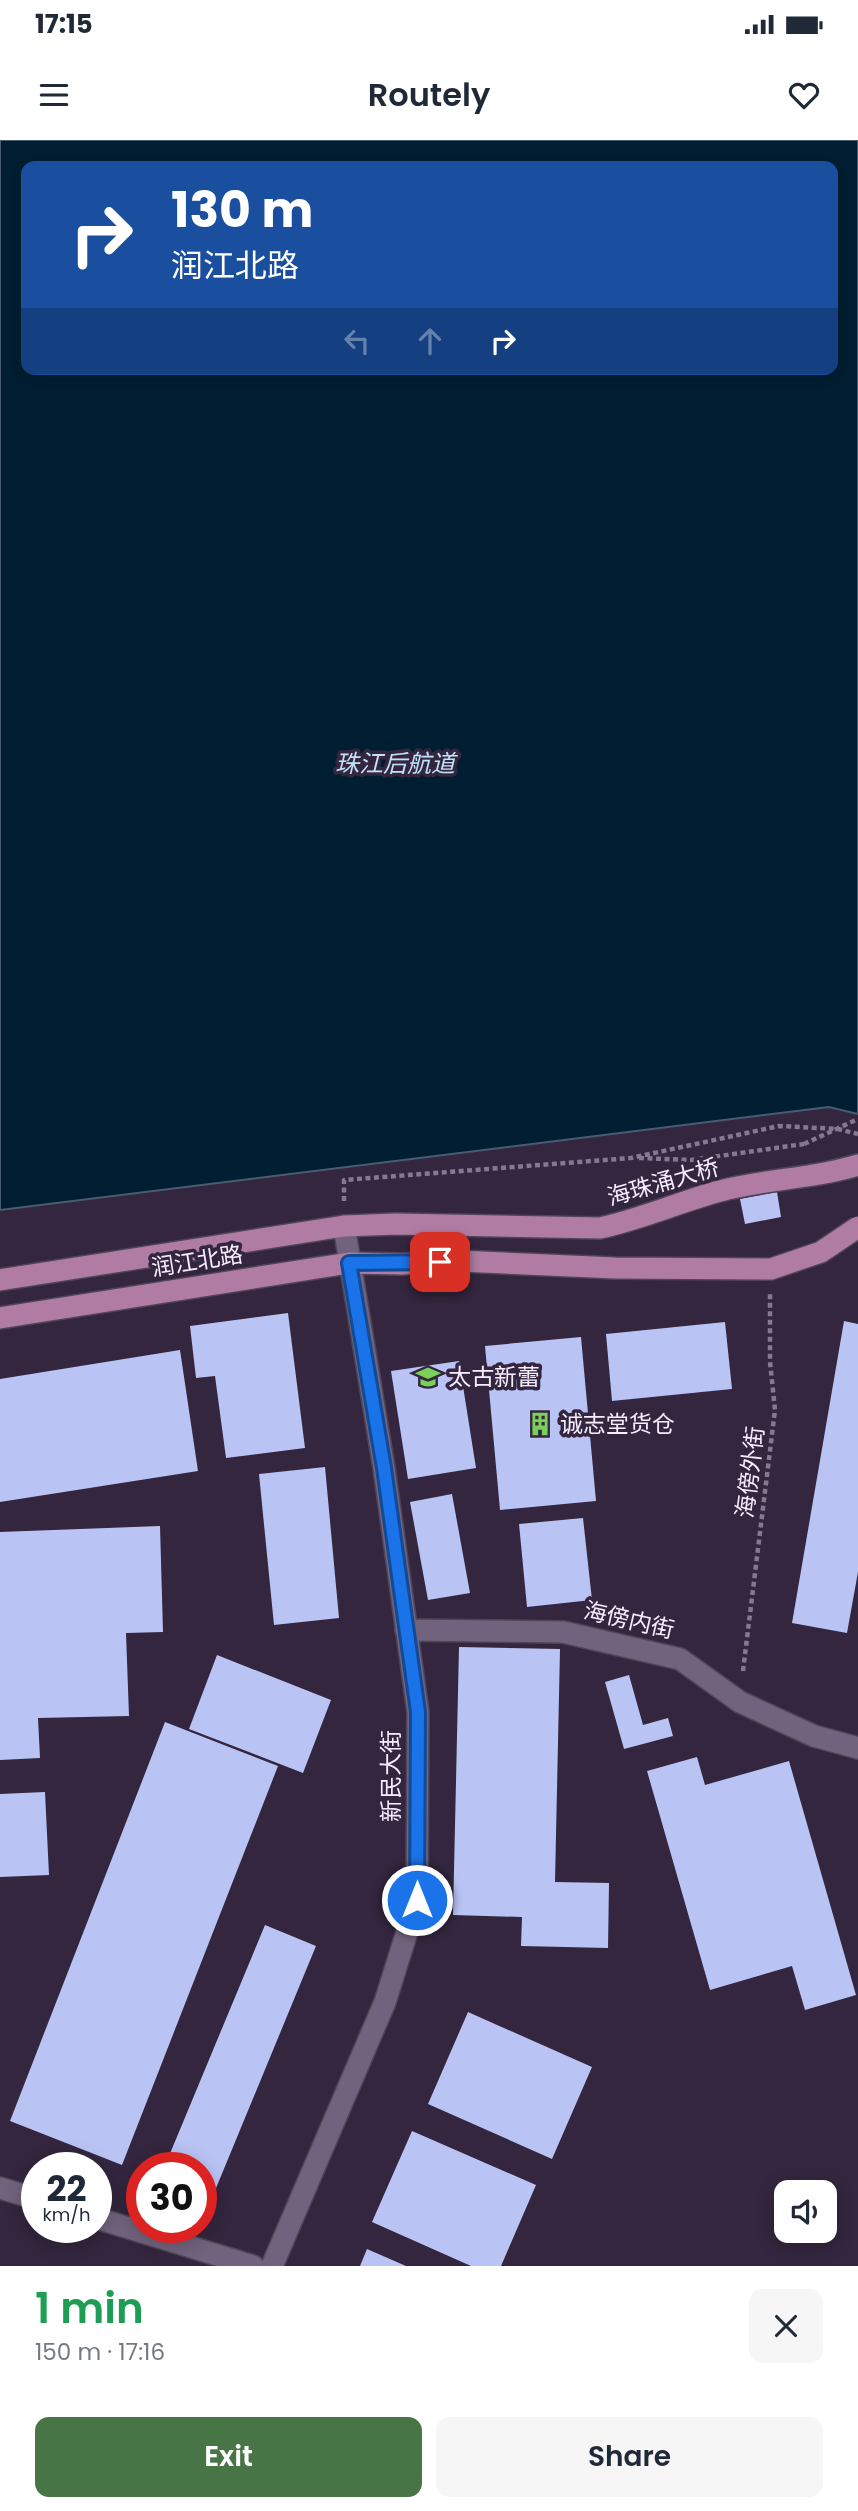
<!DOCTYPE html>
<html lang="en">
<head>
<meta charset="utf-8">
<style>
	body { margin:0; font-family:Poppins,"Noto Sans SC",sans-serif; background:#f6f6f7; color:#1f2937; height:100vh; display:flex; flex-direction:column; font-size:26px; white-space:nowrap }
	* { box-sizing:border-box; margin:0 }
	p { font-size:23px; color:#747a83 }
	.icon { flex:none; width:38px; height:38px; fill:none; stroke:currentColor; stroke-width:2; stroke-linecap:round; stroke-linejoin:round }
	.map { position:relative; height:2126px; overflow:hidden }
	.panel { display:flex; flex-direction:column; background:#fff; flex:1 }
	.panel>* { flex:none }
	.banner { position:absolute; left:21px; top:21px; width:817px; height:214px; border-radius:14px; box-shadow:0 4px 18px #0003; background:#1a4fa0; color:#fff; overflow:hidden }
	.fabs { position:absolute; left:774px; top:2040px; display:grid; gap:14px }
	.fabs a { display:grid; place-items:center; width:63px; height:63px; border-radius:14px; background:#fff; box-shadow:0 4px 18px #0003; font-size:35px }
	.speed { position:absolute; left:21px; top:2012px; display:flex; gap:14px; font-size:35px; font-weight:700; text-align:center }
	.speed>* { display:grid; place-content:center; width:91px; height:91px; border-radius:50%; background:#fff; box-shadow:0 4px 18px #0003; line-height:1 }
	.speed small { font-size:18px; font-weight:400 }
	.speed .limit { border:10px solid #d22; background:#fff; color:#111 }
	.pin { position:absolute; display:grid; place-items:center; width:60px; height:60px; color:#fff; margin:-30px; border-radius:14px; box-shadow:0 4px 10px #0006 }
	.me { position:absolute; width:77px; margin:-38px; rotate:0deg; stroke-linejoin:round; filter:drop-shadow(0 0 5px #0008) }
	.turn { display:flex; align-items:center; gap:24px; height:147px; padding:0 35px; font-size:32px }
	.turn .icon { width:91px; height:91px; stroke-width:2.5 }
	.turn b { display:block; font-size:49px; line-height:60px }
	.lanes { display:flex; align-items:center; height:66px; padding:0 35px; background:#0003; justify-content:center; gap:35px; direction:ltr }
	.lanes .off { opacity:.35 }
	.round { display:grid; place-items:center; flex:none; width:74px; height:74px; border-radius:14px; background:#f6f6f7 }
	.overview { display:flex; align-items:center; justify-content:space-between; height:119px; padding:0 35px }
	h1 { font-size:42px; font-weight:600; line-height:52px; color:#1e9e55 }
	.action { display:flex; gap:14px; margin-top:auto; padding:14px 35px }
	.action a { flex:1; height:80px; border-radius:14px; background:#487545; color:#fff; font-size:28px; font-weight:600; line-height:80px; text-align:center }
	.action a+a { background:#f6f6f7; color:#1f2937 }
	.status { display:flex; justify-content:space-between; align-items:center; height:49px; padding:0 35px; background:#fff; direction:ltr }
	.status svg { height:19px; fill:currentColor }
	header { display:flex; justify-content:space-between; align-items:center; height:91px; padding:0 35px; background:#fff; font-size:32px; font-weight:600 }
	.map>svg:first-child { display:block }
	.water { fill:#001e32; stroke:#4a5c6f; stroke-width:2; fill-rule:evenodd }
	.building { fill:#b9c4f5 }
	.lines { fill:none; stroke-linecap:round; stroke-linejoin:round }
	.minor-casing { stroke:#504558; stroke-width:24 }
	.major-casing { stroke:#504558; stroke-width:24 }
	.path { stroke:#84798e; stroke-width:4.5; stroke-dasharray:5 3.5; stroke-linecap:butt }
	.minor { stroke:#71637d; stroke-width:21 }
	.major { stroke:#b07ca3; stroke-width:21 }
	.major-bridge-casing { stroke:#504558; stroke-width:24; stroke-linecap:butt }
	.path-bridge { stroke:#84798e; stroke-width:4.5; stroke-dasharray:5 3.5; stroke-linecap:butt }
	.major-bridge { stroke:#b07ca3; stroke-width:21 }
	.route-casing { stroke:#114b97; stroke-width:18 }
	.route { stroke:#1a73e8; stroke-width:12 }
	.labels { text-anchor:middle; stroke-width:7; stroke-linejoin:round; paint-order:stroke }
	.street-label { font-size:23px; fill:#f6eefe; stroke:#33263e }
	.poi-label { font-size:23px; fill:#f6eefe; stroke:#33263e; text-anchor:start }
	.water-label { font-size:24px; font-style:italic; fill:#c1e1f9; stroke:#33263e }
</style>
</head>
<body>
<div class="status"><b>17:15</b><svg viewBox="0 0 49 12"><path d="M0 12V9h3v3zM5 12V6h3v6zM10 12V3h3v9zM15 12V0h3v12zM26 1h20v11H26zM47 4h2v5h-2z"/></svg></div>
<header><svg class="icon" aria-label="menu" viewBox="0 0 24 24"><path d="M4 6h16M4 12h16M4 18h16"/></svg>Routely<svg class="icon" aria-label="heart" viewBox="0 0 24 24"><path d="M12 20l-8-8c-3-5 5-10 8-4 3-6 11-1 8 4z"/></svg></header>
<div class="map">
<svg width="858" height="2126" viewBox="0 0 858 2126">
	<rect width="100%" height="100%" fill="#33263e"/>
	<path class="water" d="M 0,0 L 858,0 L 858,974 L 829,967 L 0,1070 ZM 26,26 L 833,26 L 833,229 L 26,229 Z"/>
	<path class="building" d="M 777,1052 L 781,1077 L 745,1084 L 740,1059 Z
		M 288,1173 L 305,1308 L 226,1318 L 215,1236 L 196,1238 L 190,1186 Z
		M 844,1181 L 858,1184 L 858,1432 L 847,1493 L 792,1483 Z
		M 725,1182 L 732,1249 L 612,1261 L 606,1194 Z
		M 581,1197 L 596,1361 L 500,1370 L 485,1206 Z
		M 180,1210 L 198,1331 L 0,1362 L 0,1239 Z
		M 459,1221 L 476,1328 L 408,1339 L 391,1231 Z
		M 325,1327 L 339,1478 L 274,1485 L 259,1334 Z
		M 452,1354 L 470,1453 L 428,1460 L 410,1362 Z
		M 583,1378 L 592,1460 L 527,1467 L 519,1384 Z
		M 160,1386 L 163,1492 L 126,1493 L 129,1576 L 38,1578 L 40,1618 L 0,1620 L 0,1392 Z
		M 459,1507 L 560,1509 L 555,1742 L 609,1743 L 608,1808 L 521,1806 L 522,1777 L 453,1775 Z
		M 217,1515 L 331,1560 L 303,1633 L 189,1589 Z
		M 629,1535 L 643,1585 L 668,1578 L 673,1596 L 624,1609 L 605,1542 Z
		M 165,1582 L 278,1626 L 122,2025 L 10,1981 Z
		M 697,1617 L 705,1645 L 789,1621 L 856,1855 L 805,1870 L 792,1826 L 710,1850 L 647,1631 Z
		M 45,1652 L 49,1735 L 0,1737 L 0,1654 Z
		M 265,1785 L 316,1806 L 214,2053 L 201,2048 L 201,2028 L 164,2028 Z
		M 468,1872 L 592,1927 L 552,2019 L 428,1964 Z
		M 412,1991 L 536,2045 L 501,2126 L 471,2126 L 372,2082 Z
		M 367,2109 L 406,2126 L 360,2126 Z"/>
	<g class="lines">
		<g class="minor-casing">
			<path id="minor" d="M 406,1490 L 563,1492 L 680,1519 L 740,1562 L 814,1596 L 858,1608
				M 0,2048 L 37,2059
				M 96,2078 L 253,2126
				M 272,2126 L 385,1862 L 417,1760 L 418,1572 L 384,1328 L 344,1086"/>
		</g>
		<g class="major-casing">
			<path id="major" d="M 0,1140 L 344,1086 L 396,1084 L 600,1088 C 642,1079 679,1062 720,1051 C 765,1039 813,1039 858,1025
				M 0,1178 L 349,1123 L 402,1124"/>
		</g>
		<path class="path" d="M 639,1018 L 691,1020 L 804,1004
			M 344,1061 L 344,1040 L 631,1018 L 779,986 L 838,989 L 858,994
			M 743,1531 L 775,1270 L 770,1222 L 770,1154"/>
		<use href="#minor" class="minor"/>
		<use href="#major" class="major"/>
		<g class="major-bridge-casing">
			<path id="major-bridge" d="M 402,1124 L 460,1121 L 615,1128 L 771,1129 L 821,1112 L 858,1087"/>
		</g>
		<path class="path-bridge" d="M 804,1004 L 858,979"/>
		<use href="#major-bridge" class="major-bridge"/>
	</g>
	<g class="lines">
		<g class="route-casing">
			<path id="route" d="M 417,1760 L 418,1572 L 384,1328 L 349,1123 L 440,1122"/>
		</g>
		<use href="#route" class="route"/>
	</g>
	<defs>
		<g id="school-bare" transform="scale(1.89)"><path d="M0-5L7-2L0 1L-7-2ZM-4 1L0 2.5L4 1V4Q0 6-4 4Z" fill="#79d157" stroke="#33263e" stroke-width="2.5" paint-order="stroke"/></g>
		<g id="building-bare" transform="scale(1.89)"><path d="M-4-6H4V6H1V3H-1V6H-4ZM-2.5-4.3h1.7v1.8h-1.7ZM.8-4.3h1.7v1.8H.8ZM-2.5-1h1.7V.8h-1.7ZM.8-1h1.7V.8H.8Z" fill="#79d157" stroke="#33263e" stroke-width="2.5" paint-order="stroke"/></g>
	</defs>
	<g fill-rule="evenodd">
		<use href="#school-bare" x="428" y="1237"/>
		<use href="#building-bare" x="540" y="1284"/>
	</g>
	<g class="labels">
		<g class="street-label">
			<text transform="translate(663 1042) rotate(-16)" y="8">海珠涌大桥</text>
			<text transform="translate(197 1121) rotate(-9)" y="8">润江北路</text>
			<text transform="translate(750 1332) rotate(-83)" y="8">海傍外街</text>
			<text transform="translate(629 1480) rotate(13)" y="8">海傍内街</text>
			<text transform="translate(391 1636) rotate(-90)" y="8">新民大街</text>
		</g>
		<g class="poi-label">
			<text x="448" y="1245">太古新蕾</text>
			<text x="560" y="1292">诚志堂货仓</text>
		</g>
		<g class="water-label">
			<text x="395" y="632">珠江后航道</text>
		</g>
	</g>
</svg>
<div class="fabs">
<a><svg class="icon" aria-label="sound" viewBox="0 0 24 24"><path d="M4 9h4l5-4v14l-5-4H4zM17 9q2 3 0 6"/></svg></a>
</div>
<div class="speed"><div>22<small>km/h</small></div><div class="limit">30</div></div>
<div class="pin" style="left:440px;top:1122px;background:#d93025"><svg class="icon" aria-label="arrive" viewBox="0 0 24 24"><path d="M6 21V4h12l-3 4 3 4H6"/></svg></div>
<svg class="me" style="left:417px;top:1760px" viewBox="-20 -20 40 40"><circle r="17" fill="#1a73e8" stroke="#fff" stroke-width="3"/><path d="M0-11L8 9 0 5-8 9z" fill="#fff"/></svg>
<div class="banner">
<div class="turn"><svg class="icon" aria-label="right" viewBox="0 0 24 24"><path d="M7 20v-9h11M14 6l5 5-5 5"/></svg><div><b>130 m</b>润江北路</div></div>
<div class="lanes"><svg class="icon off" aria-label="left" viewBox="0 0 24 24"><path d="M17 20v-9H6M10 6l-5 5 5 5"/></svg><svg class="icon off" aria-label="ahead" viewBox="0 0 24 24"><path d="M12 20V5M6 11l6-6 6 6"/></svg><svg class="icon" aria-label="right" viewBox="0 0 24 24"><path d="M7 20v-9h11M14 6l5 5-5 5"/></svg></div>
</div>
</div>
<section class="panel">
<div class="overview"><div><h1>1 min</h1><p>150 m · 17:16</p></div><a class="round"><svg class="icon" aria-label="close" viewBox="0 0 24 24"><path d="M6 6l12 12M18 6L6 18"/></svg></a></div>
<div class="action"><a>Exit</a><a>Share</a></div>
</section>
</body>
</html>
